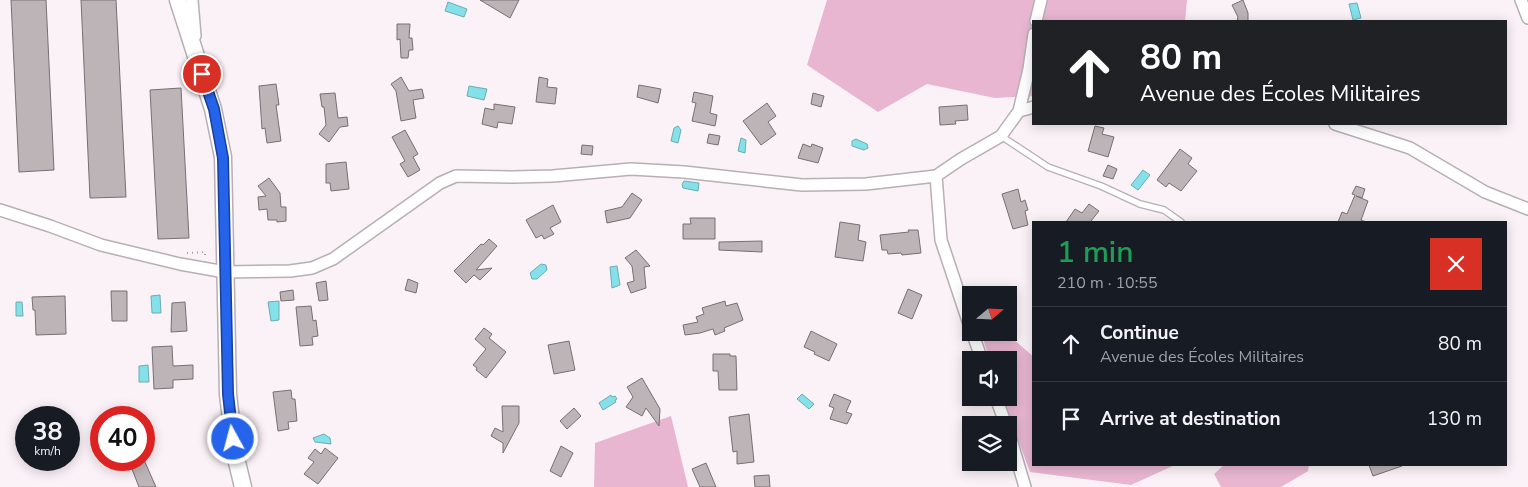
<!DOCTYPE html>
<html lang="en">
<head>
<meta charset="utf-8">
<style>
	body { margin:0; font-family:"Nunito Sans",sans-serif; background:#242831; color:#f1f3f6; height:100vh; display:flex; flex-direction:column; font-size:19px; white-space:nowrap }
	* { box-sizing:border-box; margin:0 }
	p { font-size:16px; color:#9ea1a6 }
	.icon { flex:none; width:28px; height:28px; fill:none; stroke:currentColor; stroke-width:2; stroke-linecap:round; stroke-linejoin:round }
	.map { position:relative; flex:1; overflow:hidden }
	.side { position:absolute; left:1032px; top:221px; width:475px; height:245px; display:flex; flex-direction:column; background:#171b24; border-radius:0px; box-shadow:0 2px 12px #0003 }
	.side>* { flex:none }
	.hud { position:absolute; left:1032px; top:20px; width:475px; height:105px; border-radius:0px; box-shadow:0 2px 12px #0003; background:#202124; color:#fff; overflow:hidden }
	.needle { width:32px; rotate:71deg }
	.buttons { position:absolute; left:962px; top:286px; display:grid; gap:10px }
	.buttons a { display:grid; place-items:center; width:55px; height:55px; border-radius:0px; background:#171b24; box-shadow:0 2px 12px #0003; font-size:25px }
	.speed { position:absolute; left:15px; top:406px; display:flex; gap:10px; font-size:25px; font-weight:700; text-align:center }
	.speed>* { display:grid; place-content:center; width:65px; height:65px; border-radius:50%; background:#171b24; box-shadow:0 2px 12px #0003; line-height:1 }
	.speed small { font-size:12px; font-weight:400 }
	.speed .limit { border:8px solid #d22; background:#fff; color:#111 }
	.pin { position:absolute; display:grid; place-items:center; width:42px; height:42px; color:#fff; margin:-21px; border:2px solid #fff; border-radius:50%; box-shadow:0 1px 5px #0007 }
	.me { position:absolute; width:55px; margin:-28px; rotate:353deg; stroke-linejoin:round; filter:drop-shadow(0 0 4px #0008) }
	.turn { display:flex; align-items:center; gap:18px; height:105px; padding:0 25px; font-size:22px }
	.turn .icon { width:65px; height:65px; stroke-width:2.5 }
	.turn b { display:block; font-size:35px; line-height:42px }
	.round { display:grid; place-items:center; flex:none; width:52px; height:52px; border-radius:0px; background:#242831 }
	.head { display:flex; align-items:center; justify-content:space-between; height:85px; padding:0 25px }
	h1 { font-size:30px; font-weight:600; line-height:38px; color:#1e9e55 }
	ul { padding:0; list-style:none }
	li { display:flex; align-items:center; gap:15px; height:75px; padding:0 25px; border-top:1px solid #363941 }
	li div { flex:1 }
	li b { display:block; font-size:19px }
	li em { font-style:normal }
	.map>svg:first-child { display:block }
	.green { fill:#e8b6d1 }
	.water { fill:#84e0e9; stroke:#6dacb3 }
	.building { fill:#bdb4b8; stroke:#776f73 }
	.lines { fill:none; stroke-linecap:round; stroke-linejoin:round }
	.lane-casing { stroke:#b8afb4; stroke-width:8 }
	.street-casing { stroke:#b8afb4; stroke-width:14 }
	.secondary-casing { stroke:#b8afb4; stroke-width:19 }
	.path { stroke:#a59fa2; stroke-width:2; stroke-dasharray:1 4; stroke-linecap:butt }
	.lane { stroke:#fff; stroke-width:5.5 }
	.street { stroke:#fff; stroke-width:11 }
	.secondary { stroke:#fff; stroke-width:16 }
	.route-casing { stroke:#184099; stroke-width:12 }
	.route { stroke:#2563eb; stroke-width:9 }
</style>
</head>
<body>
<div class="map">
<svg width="1528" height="487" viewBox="0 0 1528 487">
	<rect width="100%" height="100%" fill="#fbf2f7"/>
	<path class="green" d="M 827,0 L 1187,0 L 1185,21 L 1034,21 L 1034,96 L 995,98 L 927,84 L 878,112 L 807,65 Z
		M 1006,333 L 1034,357 L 1034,465 L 1175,465 L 1131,485 L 1030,472 L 1003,398 L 1009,398 L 1009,360 L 990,360 L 983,339 Z
		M 671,416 L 688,487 L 594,487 L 595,443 Z
		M 1224,465 L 1309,465 L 1308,471 L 1281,487 L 1221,487 L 1214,474 Z"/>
	<path class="water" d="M 448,2 L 467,9 L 464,17 L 445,11 Z
		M 1357,3 L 1361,18 L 1353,20 L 1349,4 Z
		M 469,86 L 487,89 L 484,100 L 467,96 Z
		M 678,126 L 681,130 L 678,143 L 671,141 L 674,128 Z
		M 741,138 L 746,140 L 745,153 L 738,151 Z
		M 856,139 L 867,144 L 868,148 L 864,150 L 852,146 L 852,141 Z
		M 1143,170 L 1150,175 L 1138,190 L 1131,185 Z
		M 684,181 L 699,183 L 698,191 L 683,188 L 682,184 Z
		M 541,264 L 546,265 L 547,270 L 537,279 L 532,279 L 530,273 Z
		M 617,266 L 620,285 L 612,288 L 610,267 Z
		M 160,295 L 161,313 L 152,313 L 151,296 Z
		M 279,301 L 279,320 L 271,321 L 268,302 Z
		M 16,302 L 22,302 L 23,316 L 16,316 Z
		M 148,365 L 149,382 L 139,382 L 139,366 Z
		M 802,394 L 814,404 L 809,409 L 797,399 Z
		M 611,395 L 612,397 L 615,396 L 617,399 L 615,400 L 616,402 L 603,410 L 599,403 Z
		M 324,434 L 330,438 L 331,444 L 315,442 L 313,438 Z"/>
	<path class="building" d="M 11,0 L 46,0 L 54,170 L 19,172 Z
		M 81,0 L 116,0 L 126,197 L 90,198 Z
		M 480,0 L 519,0 L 510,18 Z
		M 1243,0 L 1248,13 L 1248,21 L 1237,21 L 1238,17 L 1232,5 Z
		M 397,24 L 410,24 L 409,38 L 412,38 L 413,50 L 409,50 L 408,58 L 401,58 L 400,39 L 397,40 Z
		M 401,77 L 409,91 L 422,89 L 424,98 L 413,100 L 416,118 L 401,121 L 396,91 L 391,84 Z
		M 539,77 L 548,79 L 547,87 L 557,88 L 555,104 L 536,102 Z
		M 276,84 L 279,105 L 276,105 L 281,141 L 267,143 L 265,128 L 262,129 L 259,86 Z
		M 639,85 L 661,89 L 658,103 L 637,97 Z
		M 181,88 L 189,238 L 158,239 L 150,90 Z
		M 694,92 L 713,96 L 710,113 L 717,115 L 715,126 L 692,121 L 696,103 L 692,102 Z
		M 335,93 L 338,118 L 347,117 L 348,126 L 340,127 L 329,142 L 319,134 L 326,125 L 324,107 L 322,107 L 320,94 Z
		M 813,93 L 824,96 L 821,107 L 811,104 Z
		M 767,103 L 776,116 L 768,122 L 776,134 L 761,145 L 743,121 Z
		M 494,104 L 515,107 L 512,124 L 498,122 L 497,128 L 482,124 L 485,108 L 494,110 Z
		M 967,105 L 968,120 L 955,121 L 956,124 L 940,125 L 939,107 Z
		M 1095,126 L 1104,128 L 1102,134 L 1114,137 L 1108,157 L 1088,151 Z
		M 405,130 L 418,154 L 413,157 L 420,170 L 408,177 L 400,164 L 405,161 L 392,137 Z
		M 709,134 L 720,136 L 718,145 L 707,143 Z
		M 803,144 L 811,147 L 812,144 L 823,148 L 818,163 L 798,158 Z
		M 582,145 L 593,146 L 592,155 L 581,154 Z
		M 1180,149 L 1192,158 L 1188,164 L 1197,171 L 1181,191 L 1169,183 L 1166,187 L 1157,180 Z
		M 346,162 L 349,189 L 331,191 L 330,183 L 326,183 L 326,164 Z
		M 1108,165 L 1117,169 L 1113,179 L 1103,176 Z
		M 269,178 L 280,193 L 281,207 L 286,207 L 286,221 L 277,222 L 277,220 L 268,220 L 267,209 L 259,210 L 258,197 L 266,196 L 258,186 Z
		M 1356,186 L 1365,189 L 1362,198 L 1356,196 L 1368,201 L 1361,220 L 1366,222 L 1338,222 L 1342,212 L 1347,214 L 1355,195 L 1352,194 Z
		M 1018,189 L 1021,202 L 1025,200 L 1028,210 L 1025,211 L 1028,225 L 1013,229 L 1002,194 Z
		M 632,193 L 642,200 L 630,218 L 607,223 L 605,211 L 622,207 Z
		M 1089,204 L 1099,211 L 1091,221 L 1094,222 L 1066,222 L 1075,209 L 1082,213 Z
		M 553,205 L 561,222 L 550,228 L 554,234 L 544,239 L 542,235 L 536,238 L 526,220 Z
		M 690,218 L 715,218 L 715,239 L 683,239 L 683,224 L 691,224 Z
		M 840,222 L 860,225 L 858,240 L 866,242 L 863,261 L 835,257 Z
		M 908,230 L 918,230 L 921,253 L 902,255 L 901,253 L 888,254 L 887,250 L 882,250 L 880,235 L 909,232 Z
		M 489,239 L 497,246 L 476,270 L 492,268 L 480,280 L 474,275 L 466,283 L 454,271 L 481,244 L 483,245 Z
		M 762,241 L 762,252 L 719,250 L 719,242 Z
		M 636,250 L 650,266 L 644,267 L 646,288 L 631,293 L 627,283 L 634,281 L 632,266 L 625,258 Z
		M 408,279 L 418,283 L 416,293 L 405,290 Z
		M 326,281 L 328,300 L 319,301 L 316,283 Z
		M 908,289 L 922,295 L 912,319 L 898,313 Z
		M 293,290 L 294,300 L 281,301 L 280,292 Z
		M 111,291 L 127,291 L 127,321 L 112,321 Z
		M 65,296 L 66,334 L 36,335 L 35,310 L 33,310 L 32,297 Z
		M 725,301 L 726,306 L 737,303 L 743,320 L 724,328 L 725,331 L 715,335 L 713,329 L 700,333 L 685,335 L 683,325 L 698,322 L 696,317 L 704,314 L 702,308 Z
		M 185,302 L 187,331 L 171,332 L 172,303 Z
		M 311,306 L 313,321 L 316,320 L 318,336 L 312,337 L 313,345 L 300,346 L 296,307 Z
		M 484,328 L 492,334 L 489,338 L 506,352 L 486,378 L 476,370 L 477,368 L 473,365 L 486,349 L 475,339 Z
		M 811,331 L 837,344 L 829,361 L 814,354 L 815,352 L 804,347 Z
		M 569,341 L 575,370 L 554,374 L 548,345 Z
		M 172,346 L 173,366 L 193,365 L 193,379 L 173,380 L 173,388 L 154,389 L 152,347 Z
		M 713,354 L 730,354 L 730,356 L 736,356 L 737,390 L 719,390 L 718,371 L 713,371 Z
		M 642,378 L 660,409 L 659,426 L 646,408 L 642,416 L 626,407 L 633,397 L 627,387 Z
		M 291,390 L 292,399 L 295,399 L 297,421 L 288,422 L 289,429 L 278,431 L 273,392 Z
		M 834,394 L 851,401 L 846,412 L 852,414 L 847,424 L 830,419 L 834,408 L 829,406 Z
		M 502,406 L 519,406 L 519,423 L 503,453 L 503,443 L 491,436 L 495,428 L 503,432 Z
		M 574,408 L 581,416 L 567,429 L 560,421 Z
		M 749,414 L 754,462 L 737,464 L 737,451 L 733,452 L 729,417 Z
		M 561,446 L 573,453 L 561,477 L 550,471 Z
		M 325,448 L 338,458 L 318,484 L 304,474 L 314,462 L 308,458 L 315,449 L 321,454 Z
		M 138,460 L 144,460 L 156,487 L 139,487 L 130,464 Z
		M 706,463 L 716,487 L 700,487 L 692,469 Z
		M 1369,465 L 1401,465 L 1402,466 L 1373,476 Z
		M 769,475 L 770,487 L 755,487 L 754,476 Z"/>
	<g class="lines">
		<g class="lane-casing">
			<path id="lane" d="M 1001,136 L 1048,167 L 1101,186 L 1140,204 L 1164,210 L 1181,222"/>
		</g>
		<g class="street-casing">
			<path id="street" d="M 192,0 L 195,36
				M 1521,0 L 1528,18
				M 1036,21 L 1041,0
				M 1019,111 L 1034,107
				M 1335,124 L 1410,148 L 1485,192 L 1528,209
				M 0,210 L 50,226 L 101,245 L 180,264 L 225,272 L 290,271 L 312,268 L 333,259 L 440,183 L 456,176 L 513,177 L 553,176 L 631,169 L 684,172 L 802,185 L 866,184 L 936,176
				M 971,330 L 941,240 L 936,176 L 961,159 L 1001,136 L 1019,111 L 1029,69 L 1034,34
				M 972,332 L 982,360
				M 996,398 L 1006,425
				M 1009,433 L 1025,487"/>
		</g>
		<g class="secondary-casing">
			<path id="secondary" d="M 178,0 L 213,109 L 223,157 L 228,394 L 235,454 L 243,487"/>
		</g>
		<path class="path" d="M 187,253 L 205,252 L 205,257"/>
		<use href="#lane" class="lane"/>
		<use href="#street" class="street"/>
		<use href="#secondary" class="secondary"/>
	</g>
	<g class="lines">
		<g class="route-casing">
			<path id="route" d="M 202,74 L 214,109 L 223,158 L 228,394 L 233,439"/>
		</g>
		<use href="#route" class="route"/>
	</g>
</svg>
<div class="buttons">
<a><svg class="needle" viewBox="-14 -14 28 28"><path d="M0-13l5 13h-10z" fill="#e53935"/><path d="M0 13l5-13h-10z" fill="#9ea1a6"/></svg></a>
<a><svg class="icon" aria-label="sound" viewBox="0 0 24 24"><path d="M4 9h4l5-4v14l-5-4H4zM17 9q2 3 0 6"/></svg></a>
<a><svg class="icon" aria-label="layers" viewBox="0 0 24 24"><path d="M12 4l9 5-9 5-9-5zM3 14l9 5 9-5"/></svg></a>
</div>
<div class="speed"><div>38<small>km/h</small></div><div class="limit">40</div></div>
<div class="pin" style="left:202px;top:74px;background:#d93025"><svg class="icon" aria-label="arrive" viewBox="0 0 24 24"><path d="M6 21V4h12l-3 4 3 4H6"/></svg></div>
<svg class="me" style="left:233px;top:439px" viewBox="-20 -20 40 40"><circle r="17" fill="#2563eb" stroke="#fff" stroke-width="3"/><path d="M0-11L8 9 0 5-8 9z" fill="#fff"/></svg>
<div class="hud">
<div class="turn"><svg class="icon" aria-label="ahead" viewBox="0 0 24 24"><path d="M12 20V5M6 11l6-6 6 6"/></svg><div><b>80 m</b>Avenue des Écoles Militaires</div></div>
</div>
<section class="side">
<div class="head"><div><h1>1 min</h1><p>210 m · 10:55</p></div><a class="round" style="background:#d93025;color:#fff"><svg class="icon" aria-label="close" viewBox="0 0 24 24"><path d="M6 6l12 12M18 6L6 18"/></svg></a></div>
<ul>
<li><svg class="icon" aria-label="ahead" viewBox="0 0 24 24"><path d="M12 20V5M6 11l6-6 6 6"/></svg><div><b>Continue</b><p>Avenue des Écoles Militaires</p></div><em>80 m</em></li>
<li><svg class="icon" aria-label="arrive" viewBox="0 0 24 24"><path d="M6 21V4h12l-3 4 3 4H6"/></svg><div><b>Arrive at destination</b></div><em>130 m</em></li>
</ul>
</section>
</div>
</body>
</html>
